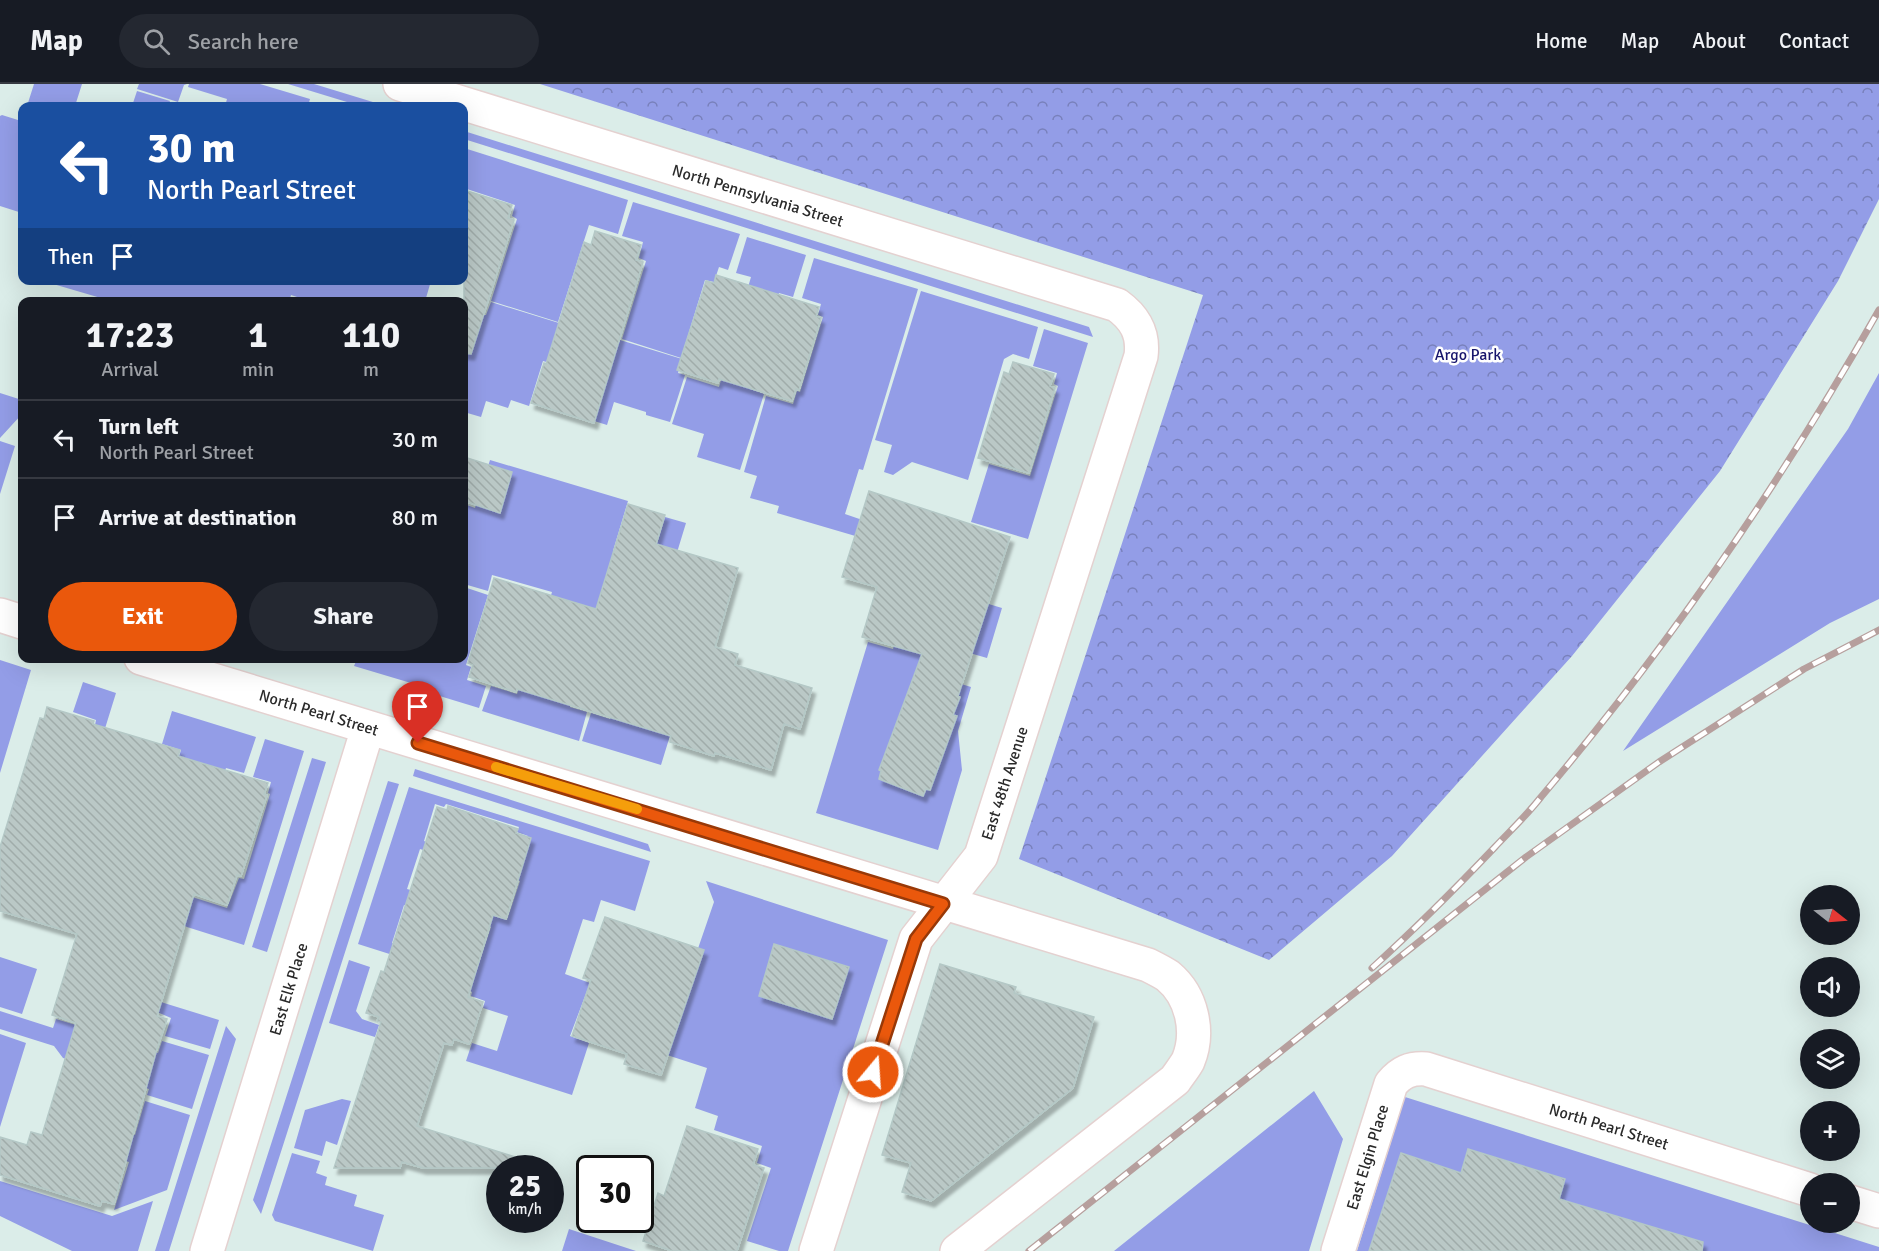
<!DOCTYPE html>
<html lang="en">
<head>
<meta charset="utf-8">
<style>
	body { margin:0; font-family:Signika,sans-serif; background:#242831; color:#f1f3f6; height:100vh; display:flex; flex-direction:column; font-size:22px; white-space:nowrap }
	* { box-sizing:border-box; margin:0 }
	p { font-size:20px; color:#9ea1a6 }
	.icon { flex:none; width:33px; height:33px; fill:none; stroke:currentColor; stroke-width:2; stroke-linecap:round; stroke-linejoin:round }
	.map { position:relative; flex:1; overflow:hidden }
	.panel { position:absolute; left:18px; top:213px; width:450px; height:366px; display:flex; flex-direction:column; background:#171b24; border-radius:12px; box-shadow:0 6px 24px #0002 }
	.panel>* { flex:none }
	.banner { position:absolute; left:18px; top:18px; width:450px; height:183px; border-radius:12px; box-shadow:0 6px 24px #0002; background:#1a4fa0; color:#fff; overflow:hidden }
	.needle { width:39px; rotate:107deg }
	.buttons { position:absolute; left:1800px; top:801px; display:grid; gap:12px }
	.buttons a { display:grid; place-items:center; width:60px; height:60px; border-radius:50%; background:#171b24; box-shadow:0 6px 24px #0002; font-size:30px }
	.speed { position:absolute; left:486px; top:1071px; display:flex; gap:12px; font-size:30px; font-weight:700; text-align:center }
	.speed>* { display:grid; place-content:center; width:78px; height:78px; border-radius:50%; background:#171b24; box-shadow:0 6px 24px #0002; line-height:1 }
	.speed small { font-size:15px; font-weight:400 }
	.speed .limit { border:3px solid #111; border-radius:9px; background:#fff; color:#111 }
	.pin { position:absolute; display:grid; place-items:center; width:51px; height:51px; color:#fff; margin:-62px -26px; border-radius:50% 50% 50% 0; rotate:-45deg; box-shadow:0 0 6px #0007 }
	.pin .icon { rotate:45deg }
	.me { position:absolute; width:66px; margin:-33px; rotate:18deg; stroke-linejoin:round; filter:drop-shadow(0 0 4px #0008) }
	.turn { display:flex; align-items:center; gap:21px; height:126px; padding:0 30px; font-size:27px }
	.turn .icon { width:78px; height:78px; stroke-width:2.5 }
	.turn b { display:block; font-size:42px; line-height:51px }
	.then { display:flex; align-items:center; height:57px; padding:0 30px; background:#0003; gap:12px; font-size:22px }
	.eta { display:flex; justify-content:space-evenly; align-items:center; height:102px; text-align:center }
	.eta b { font-size:36px; font-weight:700; line-height:42px }
	.primary-button { display:flex; gap:12px; margin-top:auto; padding:12px 30px }
	.primary-button a { flex:1; height:69px; border-radius:36px; background:#ea580c; color:#fff; font-size:24px; font-weight:700; line-height:69px; text-align:center }
	.primary-button a+a { background:#242831; color:#f1f3f6 }
	ul { padding:0; list-style:none }
	li { display:flex; align-items:center; gap:18px; height:78px; padding:0 30px; border-top:2px solid #363941 }
	li div { flex:1 }
	li b { display:block; font-size:22px }
	li em { font-style:normal }
	header { display:flex; align-items:center; gap:36px; box-sizing:border-box; height:84px; padding:0 30px; background:#171b24; border-bottom:2px solid #363941 }
	header strong { font-size:28px }
	nav { display:flex; gap:33px; margin-inline-start:auto; font-size:21px }
	.search { width:420px; height:54px; background:#242831; display:flex; align-items:center; gap:15px; box-sizing:border-box; padding:0 21px; border-radius:33px; color:#9ea1a6; font-size:22px }
	.map>svg:first-child { display:block }
	.grass { fill:#939de7 }
	.park { fill:url(#park-crowns) }
	.building { fill:url(#building-back-hatch); stroke:#b4c8c6; stroke-width:1.5; filter:url(#shadow) }
	.lines { fill:none; stroke-linecap:round; stroke-linejoin:round }
	.street-casing { stroke:#e4d1d0; stroke-width:36 }
	.street { stroke:#fff; stroke-width:33 }
	.rail-casing { stroke:#b69f9d; stroke-width:7 }
	.rail { stroke:#fff; stroke-width:4.5; stroke-dasharray:14; stroke-linecap:butt }
	.route-casing { stroke:#983908; stroke-width:15 }
	.route { stroke:#ea580c; stroke-width:10 }
	.slow { stroke:#f59e0b; stroke-width:10 }
	.labels { text-anchor:middle; stroke-width:5; stroke-linejoin:round; paint-order:stroke }
	.street-label { font-size:16px; fill:#2a2a2a; stroke:#fff }
	.park-label { font-size:16px; fill:#17156c; stroke:#fff }
</style>
</head>
<body>
<header>
<strong>Map</strong>
<div class="search"><svg class="icon" aria-label="search" viewBox="0 0 24 24"><circle cx="10" cy="10" r="6"/><path d="M15 15l6 6"/></svg>Search here</div>
<nav><a>Home</a><a>Map</a><a>About</a><a>Contact</a></nav>
</header>
<div class="map">
<svg width="1879" height="1167" viewBox="0 0 1879 1167">
	<defs>
		<pattern id="park-crowns" width="20" height="18" patternUnits="userSpaceOnUse" patternTransform="scale(1.5)"><rect width="20" height="18" fill="#939de7"/><path d="M2 6a3 3 0 1 1 6 0M12 15a3 3 0 1 1 6 0" fill="none" stroke="#7880bb"/></pattern>
		<pattern id="building-back-hatch" width="6" height="6" patternUnits="userSpaceOnUse" patternTransform="scale(1.5)"><rect width="6" height="6" fill="#bac8c6"/><path d="M-1 5l2 2M0 0l6 6M5-1l2 2" fill="none" stroke="#a0acaa"/></pattern>
		<filter id="shadow"><feDropShadow dx="3.5" dy="6" stdDeviation="1.5" flood-color="#0004"/></filter>
	</defs>
	<rect width="100%" height="100%" fill="#dbede9"/>
	<path class="grass" d="M 34,0 L 82,0 L 75,22 L 27,22 Z
		M 139,0 L 187,0 L 184,1 L 178,18 L 137,5 Z
		M 189,0 L 260,0 L 310,15 L 308,22 L 225,22 L 227,15 L 188,3 Z
		M 288,0 L 314,0 L 386,22 L 360,22 Z
		M 137,7 L 170,17 L 168,22 L 132,22 Z
		M 21,26 L 22,27 L 22,129 L 0,122 L 0,32 L 2,31 L 18,36 Z
		M 464,47 L 1089,243 L 1093,253 L 464,55 Z
		M 464,64 L 628,116 L 618,150 L 589,141 L 558,238 L 491,217 L 517,135 L 512,132 L 515,121 L 467,105 L 464,114 Z
		M 633,118 L 740,150 L 728,186 L 719,183 L 714,198 L 705,196 L 681,274 L 622,255 L 646,177 L 639,174 L 643,158 L 622,152 Z
		M 747,153 L 806,171 L 793,213 L 779,209 L 776,218 L 750,305 L 764,310 L 740,386 L 697,373 L 704,350 L 672,340 L 687,293 L 719,303 L 751,193 L 736,189 Z
		M 814,174 L 918,205 L 863,386 L 859,385 L 845,430 L 874,440 L 869,456 L 777,429 L 779,422 L 750,414 L 757,392 L 744,388 L 766,312 L 793,320 L 797,307 L 800,308 L 823,233 L 818,231 L 821,220 L 802,214 Z
		M 43,197 L 431,197 L 426,214 L 429,215 L 429,218 L 312,218 L 291,211 L 289,218 L 111,217 Z
		M 921,207 L 1038,243 L 1029,275 L 1013,270 L 1004,275 L 968,396 L 912,378 L 893,391 L 884,388 L 892,361 L 875,356 Z
		M 491,218 L 575,244 L 580,288 L 543,277 L 529,322 L 511,316 L 508,324 L 486,317 L 481,333 L 464,328 L 464,263 L 468,264 L 482,231 L 486,231 Z
		M 1044,245 L 1088,259 L 1028,455 L 971,438 L 989,380 L 1030,392 L 1058,302 L 1054,300 L 1057,289 L 1033,282 Z
		M 620,256 L 682,275 L 678,289 L 685,291 L 670,338 L 646,331 L 646,328 L 614,318 L 607,341 L 575,331 L 616,257 L 620,258 Z
		M 1879,289 L 1879,515 L 1830,539 L 1623,667 L 1848,345 Z
		M 0,309 L 22,316 L 22,330 L 0,354 Z
		M 0,357 L 15,362 L 0,410 Z
		M 490,376 L 628,417 L 613,467 L 624,470 L 604,533 L 526,596 L 552,508 L 492,491 L 488,507 L 464,500 L 464,420 L 475,424 Z
		M 665,433 L 686,439 L 660,524 L 705,538 L 661,681 L 582,657 L 591,629 L 610,635 L 651,480 Z
		M 885,489 L 1002,524 L 987,574 L 928,557 L 919,587 L 971,603 L 958,647 L 962,686 L 938,766 L 816,729 L 868,558 L 893,565 L 906,520 Z
		M 464,503 L 488,511 L 466,581 L 471,583 L 467,596 L 486,602 L 479,624 L 420,606 L 421,602 L 354,582 L 357,575 L 394,575 L 406,578 L 408,575 L 464,574 Z
		M 0,576 L 31,586 L 0,689 Z
		M 83,598 L 116,609 L 76,738 L 96,636 L 73,628 Z
		M 521,598 L 573,612 L 570,623 L 587,628 L 579,657 L 482,627 L 491,602 L 517,610 Z
		M 172,627 L 256,653 L 244,689 L 226,684 L 222,696 L 176,682 L 181,666 L 162,660 Z
		M 265,655 L 304,667 L 244,861 L 187,843 L 183,841 L 192,813 L 227,824 L 239,794 L 244,795 L 270,710 L 268,709 L 271,698 L 253,693 Z
		M 312,674 L 326,678 L 267,868 L 252,863 Z
		M 415,685 L 648,760 L 651,768 L 413,692 Z
		M 388,697 L 399,700 L 261,1130 L 253,1116 Z
		M 409,703 L 650,777 L 635,827 L 601,816 L 594,838 L 583,835 L 565,890 L 590,899 L 570,952 L 589,959 L 572,1011 L 466,977 L 472,959 L 497,967 L 508,932 L 483,924 L 485,917 L 471,912 L 472,908 L 470,907 L 491,843 L 468,836 L 471,825 L 507,836 L 520,797 L 515,795 L 528,752 L 517,748 L 519,743 L 446,720 L 444,723 L 435,720 L 424,757 L 503,791 L 420,765 L 407,805 L 418,808 L 415,825 L 404,821 L 392,859 L 402,863 L 399,873 L 358,860 Z
		M 706,797 L 888,856 L 788,1167 L 779,1167 L 747,1157 L 771,1084 L 757,1079 L 762,1062 L 714,1046 L 718,1032 L 695,1024 L 707,984 L 627,958 L 693,879 L 714,818 Z
		M 0,873 L 37,885 L 22,930 L 0,923 Z
		M 349,876 L 370,883 L 356,927 L 362,935 L 379,941 L 375,953 L 329,939 Z
		M 67,889 L 219,936 L 210,965 L 165,952 L 171,934 Z
		M 0,927 L 53,944 L 56,935 L 109,951 L 158,969 L 162,957 L 209,971 L 192,1025 L 147,1011 L 149,1005 L 137,1001 L 138,996 L 63,974 L 54,962 L 0,945 Z
		M 226,942 L 236,955 L 169,1167 L 155,1167 Z
		M 0,950 L 26,959 L 0,1043 Z
		M 1314,1007 L 1343,1055 L 1309,1167 L 1114,1167 Z
		M 1405,1013 L 1879,1163 L 1879,1167 L 1357,1167 Z
		M 342,1015 L 351,1017 L 337,1061 L 326,1057 L 322,1072 L 294,1064 L 305,1026 Z
		M 145,1017 L 190,1031 L 167,1106 L 114,1126 L 129,1078 L 54,1055 L 124,1048 L 135,1051 Z
		M 292,1069 L 320,1077 L 316,1089 L 327,1093 L 325,1101 L 357,1111 L 354,1122 L 384,1131 L 373,1167 L 275,1137 L 272,1131 Z
		M 0,1097 L 112,1132 L 153,1117 L 138,1167 L 72,1167 L 0,1132 Z
		M 569,1145 L 636,1167 L 562,1167 Z"/>
	<path class="park" d="M 540,0 L 1879,0 L 1879,115 L 1838,197 L 1720,387 L 1572,572 L 1392,772 L 1269,876 L 1019,775 L 1203,211 Z"/>
	<path class="building" d="M 464,106 L 512,121 L 508,134 L 514,136 L 471,270 L 464,269 Z
		M 595,147 L 641,161 L 636,176 L 643,178 L 594,339 L 531,319 L 544,279 L 546,280 L 584,158 L 591,161 Z
		M 716,191 L 819,223 L 816,232 L 821,234 L 799,306 L 796,305 L 792,317 L 719,295 L 718,299 L 677,286 L 706,197 L 714,199 Z
		M 1013,278 L 1054,290 L 1050,302 L 1055,304 L 1029,389 L 978,374 L 1004,288 L 1009,290 Z
		M 464,373 L 512,388 L 500,429 L 464,417 Z
		M 869,407 L 1010,453 L 958,612 L 960,613 L 953,631 L 957,632 L 930,706 L 926,705 L 923,712 L 879,695 L 881,687 L 879,686 L 922,570 L 862,553 L 877,503 L 842,493 Z
		M 628,420 L 665,431 L 656,460 L 738,484 L 715,563 L 738,570 L 735,581 L 812,604 L 800,645 L 784,640 L 771,686 L 715,669 L 714,672 L 670,658 L 671,652 L 517,605 L 516,608 L 469,593 L 473,581 L 468,579 L 494,494 L 596,525 Z
		M 47,623 L 94,637 L 93,640 L 180,666 L 178,672 L 268,699 L 264,710 L 267,711 L 241,792 L 237,791 L 227,821 L 194,810 L 157,932 L 167,935 L 156,968 L 114,1120 L 102,1117 L 100,1122 L 0,1091 L 0,1053 L 27,1061 L 31,1048 L 42,1051 L 76,939 L 52,931 L 77,850 L 0,827 L 0,763 L 40,634 L 44,635 Z
		M 448,722 L 518,745 L 516,749 L 531,754 L 506,835 L 493,831 L 468,913 L 483,918 L 471,956 L 469,960 L 454,955 L 452,961 L 444,959 L 417,1042 L 528,1077 L 527,1084 L 423,1084 L 402,1078 L 400,1084 L 334,1084 L 381,938 L 377,937 L 379,933 L 366,929 L 381,887 L 384,888 L 437,723 L 447,726 Z
		M 605,833 L 704,866 L 661,991 L 624,980 L 627,970 L 572,952 L 591,896 L 583,894 Z
		M 774,860 L 849,883 L 832,935 L 759,912 Z
		M 940,880 L 1016,903 L 1014,909 L 1094,933 L 1073,1004 L 931,1117 L 902,1108 L 911,1079 L 882,1071 Z
		M 687,1042 L 758,1065 L 753,1081 L 764,1084 L 737,1167 L 672,1167 L 643,1157 L 658,1109 L 664,1112 Z
		M 1468,1065 L 1565,1095 L 1559,1115 L 1703,1158 L 1702,1167 L 1369,1167 L 1401,1069 L 1461,1089 Z"/>
	<g class="lines">
		<g class="street-casing">
			<path id="street" d="M 400,0 L 1117,221 C 1135,234 1144,249 1141,272 L 981,772 L 916,855 L 816,1167
				M 0,531 L 22,538
				M 141,574 L 1148,881 C 1154,884 1162,888 1168,892 C 1192,912 1200,948 1188,977 C 1184,984 1179,990 1175,996 L 957,1167
				M 1850,1118 L 1879,1127
				M 207,1167 L 368,644
				M 1338,1167 L 1391,1000 C 1401,988 1410,984 1426,985 L 1810,1106"/>
		</g>
		<use href="#street" class="street"/>
		<g class="rail-casing">
			<path id="rail" d="M 1372,884 C 1415,845 1455,805 1495,763 C 1510,747 1527,731 1541,713 C 1669,562 1781,399 1879,226
				M 1029,1167 L 1526,773 L 1659,678 L 1804,585 L 1879,546"/>
		</g>
		<use href="#rail" class="rail"/>
	</g>
	<g class="lines">
		<g class="route-casing">
			<path id="route" d="M 418,659 L 943,820 L 916,855 L 873,988"/>
		</g>
		<use href="#route" class="route"/>
		<path class="slow" d="M 496,683 L 637,725"/>
	</g>
	<g class="labels">
		<g class="street-label">
			<text transform="translate(758 111) rotate(17)" y="6">North Pennsylvania Street</text>
			<text transform="translate(319 628) rotate(17)" y="6">North Pearl Street</text>
			<text transform="translate(1004 699) rotate(-72)" y="6">East 48th Avenue</text>
			<text transform="translate(288 905) rotate(-73)" y="6">East Elk Place</text>
			<text transform="translate(1609 1042) rotate(17)" y="6">North Pearl Street</text>
			<text transform="translate(1367 1073) rotate(-73)" y="6">East Elgin Place</text>
		</g>
		<g class="park-label">
			<text x="1468" y="276">Argo Park</text>
		</g>
	</g>
</svg>
<div class="buttons">
<a><svg class="needle" viewBox="-14 -14 28 28"><path d="M0-13l5 13h-10z" fill="#e53935"/><path d="M0 13l5-13h-10z" fill="#9ea1a6"/></svg></a>
<a><svg class="icon" aria-label="sound" viewBox="0 0 24 24"><path d="M4 9h4l5-4v14l-5-4H4zM17 9q2 3 0 6"/></svg></a>
<a><svg class="icon" aria-label="layers" viewBox="0 0 24 24"><path d="M12 4l9 5-9 5-9-5zM3 14l9 5 9-5"/></svg></a>
<a>+</a>
<a>−</a>
</div>
<div class="speed"><div>25<small>km/h</small></div><div class="limit">30</div></div>
<div class="pin" style="left:418px;top:659px;background:#d93025"><svg class="icon" aria-label="arrive" viewBox="0 0 24 24"><path d="M6 21V4h12l-3 4 3 4H6"/></svg></div>
<svg class="me" style="left:873px;top:988px" viewBox="-20 -20 40 40"><circle r="17" fill="#ea580c" stroke="#fff" stroke-width="3"/><path d="M0-11L8 9 0 5-8 9z" fill="#fff"/></svg>
<div class="banner">
<div class="turn"><svg class="icon" aria-label="left" viewBox="0 0 24 24"><path d="M17 20v-9H6M10 6l-5 5 5 5"/></svg><div><b>30 m</b>North Pearl Street</div></div>
<div class="then">Then<svg class="icon" aria-label="arrive" viewBox="0 0 24 24"><path d="M6 21V4h12l-3 4 3 4H6"/></svg></div>
</div>
<section class="panel">
<div class="eta">
<div><b>17:23</b><p>Arrival</p></div>
<div><b>1</b><p>min</p></div>
<div><b>110</b><p>m</p></div>
</div>
<ul>
<li><svg class="icon" aria-label="left" viewBox="0 0 24 24"><path d="M17 20v-9H6M10 6l-5 5 5 5"/></svg><div><b>Turn left</b><p>North Pearl Street</p></div><em>30 m</em></li>
<li><svg class="icon" aria-label="arrive" viewBox="0 0 24 24"><path d="M6 21V4h12l-3 4 3 4H6"/></svg><div><b>Arrive at destination</b></div><em>80 m</em></li>
</ul>
<div class="primary-button"><a>Exit</a><a>Share</a></div>
</section>
</div>
</body>
</html>
